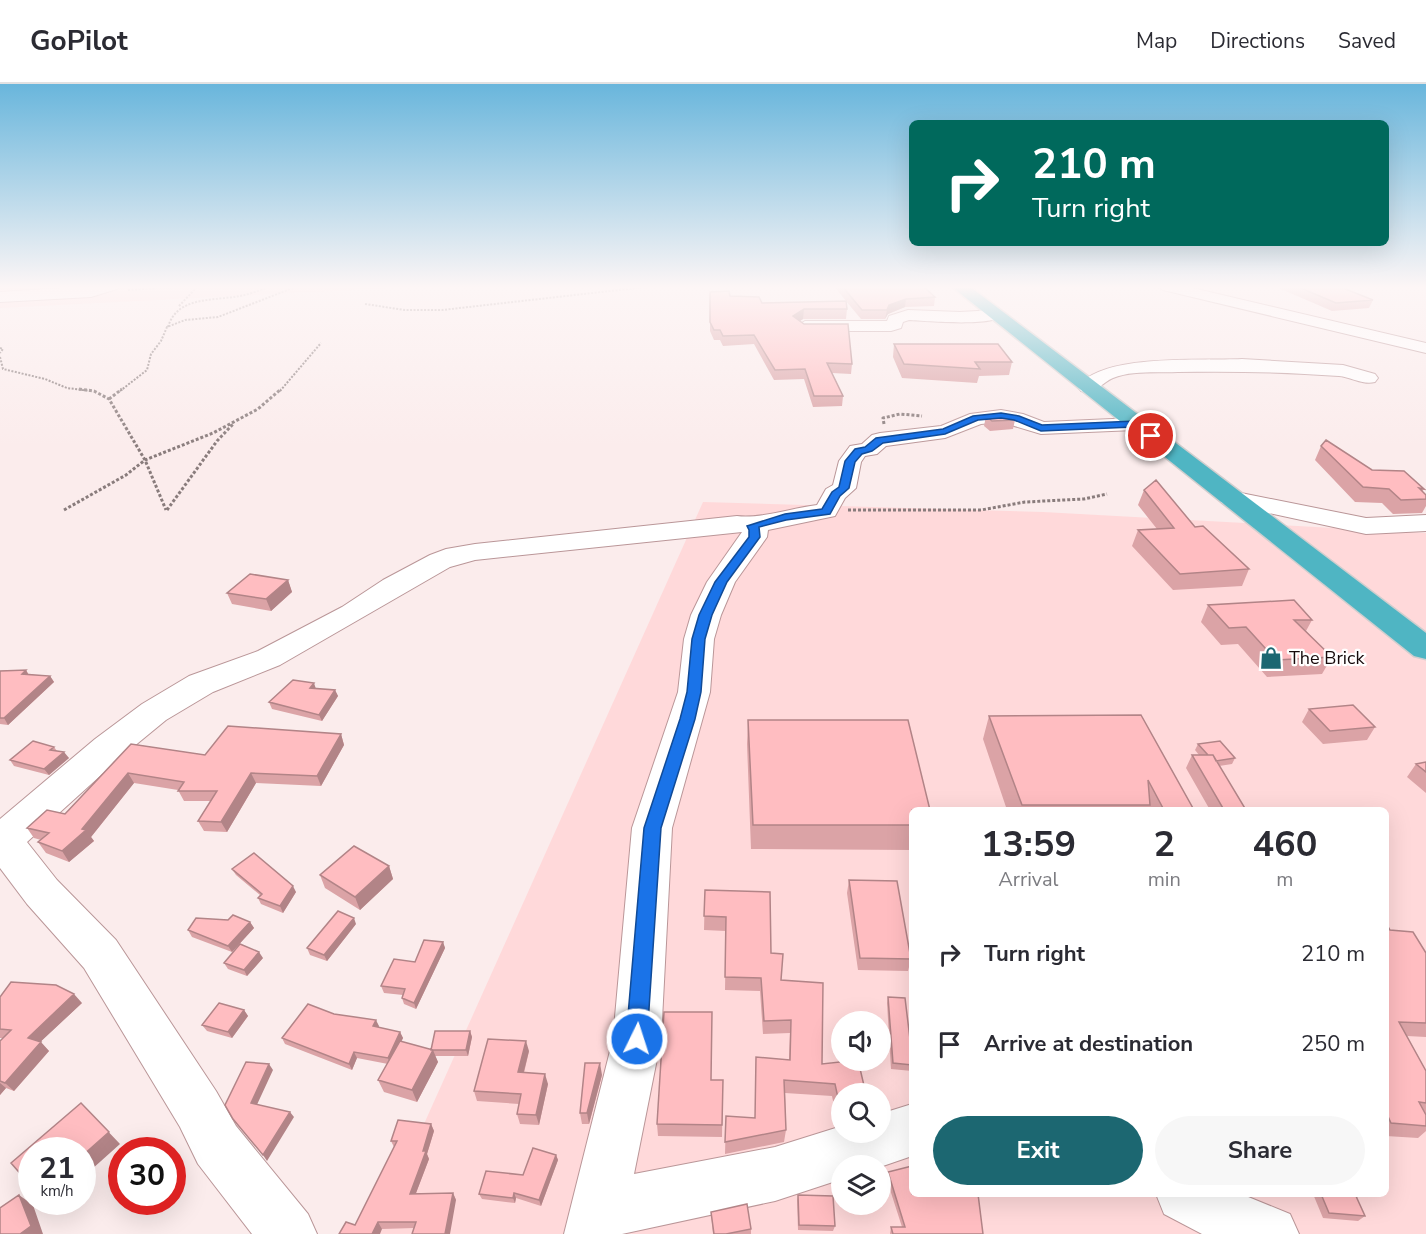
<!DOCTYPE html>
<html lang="en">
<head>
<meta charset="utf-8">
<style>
	body { margin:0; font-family:"Nunito Sans",sans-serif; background:#f7f7f7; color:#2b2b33; height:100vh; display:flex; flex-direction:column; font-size:22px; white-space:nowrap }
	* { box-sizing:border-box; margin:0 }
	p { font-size:20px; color:#7c7c81 }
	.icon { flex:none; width:33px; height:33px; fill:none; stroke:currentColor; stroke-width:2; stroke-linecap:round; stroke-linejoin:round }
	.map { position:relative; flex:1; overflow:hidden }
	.panel { position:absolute; left:909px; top:723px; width:480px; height:390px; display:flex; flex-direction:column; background:#fff; border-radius:9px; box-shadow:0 6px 24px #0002 }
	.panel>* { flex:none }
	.top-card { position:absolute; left:909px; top:36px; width:480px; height:126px; border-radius:9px; box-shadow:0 6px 24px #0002; background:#00695c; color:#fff; overflow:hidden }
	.controls { position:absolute; left:831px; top:927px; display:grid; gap:12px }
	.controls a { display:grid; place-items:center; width:60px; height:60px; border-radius:50%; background:#fff; box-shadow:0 6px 24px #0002; font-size:30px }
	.speed { position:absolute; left:18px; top:1053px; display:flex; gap:12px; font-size:30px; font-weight:700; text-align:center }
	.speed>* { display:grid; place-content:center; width:78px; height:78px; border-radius:50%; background:#fff; box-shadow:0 6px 24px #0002; line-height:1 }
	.speed small { font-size:15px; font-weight:400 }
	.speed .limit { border:9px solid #d22; background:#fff; color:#111 }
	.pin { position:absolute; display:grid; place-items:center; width:51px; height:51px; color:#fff; margin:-26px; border:3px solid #fff; border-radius:50%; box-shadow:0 2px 6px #0007 }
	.me { position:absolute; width:66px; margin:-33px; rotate:4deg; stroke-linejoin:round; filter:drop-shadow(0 0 4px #0008) }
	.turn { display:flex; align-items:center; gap:21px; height:126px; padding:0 24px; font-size:27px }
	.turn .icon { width:78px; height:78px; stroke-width:2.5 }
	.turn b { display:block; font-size:42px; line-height:51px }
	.eta { display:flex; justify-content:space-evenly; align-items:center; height:102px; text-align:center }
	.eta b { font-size:36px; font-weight:700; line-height:42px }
	.action { display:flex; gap:12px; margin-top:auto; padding:12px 24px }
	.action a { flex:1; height:69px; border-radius:36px; background:#1c6771; color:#fff; font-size:24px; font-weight:700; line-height:69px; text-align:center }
	.action a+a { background:#f7f7f7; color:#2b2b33 }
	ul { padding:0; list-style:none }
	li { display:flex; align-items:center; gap:18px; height:90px; padding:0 24px }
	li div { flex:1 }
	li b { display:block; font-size:22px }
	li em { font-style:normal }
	header { display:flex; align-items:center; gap:36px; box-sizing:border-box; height:84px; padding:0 30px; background:#fff; border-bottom:2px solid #e1e1e2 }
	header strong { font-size:28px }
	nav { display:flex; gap:33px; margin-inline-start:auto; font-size:21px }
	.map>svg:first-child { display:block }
	.built { fill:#ffd9da; fill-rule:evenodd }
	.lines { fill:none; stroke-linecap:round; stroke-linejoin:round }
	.minor-casing { stroke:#ba9698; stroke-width:2 }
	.highway-casing { stroke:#d0cece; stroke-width:3 }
	.path-far1 { stroke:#897c7c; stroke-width:2; stroke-dasharray:2 1.5; stroke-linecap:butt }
	.path { stroke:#897c7c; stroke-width:3; stroke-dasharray:3 2; stroke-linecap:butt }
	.minor { fill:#fff; fill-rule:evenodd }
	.highway { fill:#4fb5c3; fill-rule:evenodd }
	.wall { fill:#dba3a6 }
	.shaded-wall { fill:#b28487 }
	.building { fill:#ffbdc1; stroke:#b28487; stroke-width:1.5 }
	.route { fill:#1a73e8; stroke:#114b97; stroke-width:1.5 }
	.labels { text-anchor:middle; stroke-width:4.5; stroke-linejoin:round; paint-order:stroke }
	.poi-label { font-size:18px; fill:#160a0b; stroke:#fff; text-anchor:start }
</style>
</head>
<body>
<header>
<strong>GoPilot</strong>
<nav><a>Map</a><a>Directions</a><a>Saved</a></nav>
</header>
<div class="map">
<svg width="1426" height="1150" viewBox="0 0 1426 1150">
	<rect width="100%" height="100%" fill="#fbecec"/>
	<path class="built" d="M 0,202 L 433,202 L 0,224 Z
		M 703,418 L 1043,428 L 1426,449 L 1426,1150 L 378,1150 L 415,1060 ZM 912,726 L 1386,726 L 1386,1110 L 912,1110 ZM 842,938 L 880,938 L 880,976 L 842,976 ZM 842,1010 L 880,1010 L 880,1048 L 842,1048 ZM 842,1082 L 880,1082 L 880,1120 L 842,1120 Z"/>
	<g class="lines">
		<g class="minor-casing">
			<path id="minor" d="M 94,202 L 119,202 L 117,205 L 91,213 L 0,218 L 0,208 Z
				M 1156,202 L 1184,202 L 1426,259 L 1426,269 L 1163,206 Z
				M 908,226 L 960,228 L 995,226 L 1003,231 C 993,243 927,237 909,236 L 903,238 L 901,244 L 891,247 L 805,247 L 797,242 L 805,237 L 887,237 L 889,232 Z
				M 1242,275 L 1343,281 L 1375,290 L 1378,294 L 1375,298 C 1362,301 1351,293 1339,292 C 1285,288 1231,287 1178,288 C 1158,289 1132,286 1113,294 C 1101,299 1096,311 1081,307 L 1078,303 C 1101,269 1203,277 1242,275 Z
				M 1001,326 L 1023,330 L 1044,338 L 1135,334 L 1142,336 L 1146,340 L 1142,344 L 1135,346 L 1041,350 L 1001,338 L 981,340 L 945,354 L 886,362 L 877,370 L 865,372 L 861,378 L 856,404 L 845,414 L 835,432 L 768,446 L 767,453 L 735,498 L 721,531 L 714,555 L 710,608 L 672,744 L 661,955 L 634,1090 L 775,1063 L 842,1042 L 842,1048 L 880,1048 L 880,1030 L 912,1020 L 912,1072 L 880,1083 L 842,1082 L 842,1095 L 775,1117 L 622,1150 L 564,1150 L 613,955 L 632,744 L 678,608 L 684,555 L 691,531 L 707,498 L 742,448 L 475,476 L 450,483 L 280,581 L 213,608 L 166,636 L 121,673 L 27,758 L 57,796 L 116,856 L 216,1007 L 236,1042 L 308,1130 L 317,1150 L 252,1150 L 198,1080 L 180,1043 L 84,884 L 27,820 L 0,784 L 0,735 L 95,655 L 142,620 L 189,592 L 258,567 L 342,523 L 383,496 L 430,471 L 446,465 L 475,460 L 737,432 C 760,435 792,424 817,421 L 826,405 L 833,401 L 839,377 L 850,362 L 862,360 L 872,351 L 880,349 L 941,342 L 970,330 Z
				M 1231,407 L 1366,434 L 1426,431 L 1426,447 L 1366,450 L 1222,419 L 1219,414 L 1222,409 Z
				M 1156,1110 L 1241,1110 L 1290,1130 L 1299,1150 L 1202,1150 L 1164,1130 Z"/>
		</g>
		<g class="highway-casing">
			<path id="highway" d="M 951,202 L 969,202 L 1426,549 L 1426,575 L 1414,572 Z"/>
		</g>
		<path class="path-far1" d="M 128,206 L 190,202
			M 365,220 L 405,226 L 442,226 L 654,202
			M 179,222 L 198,202
			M 168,243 C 177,212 213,217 240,212 C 250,210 261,206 271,202
			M 0,264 L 3,265 L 0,269
			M 0,273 L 3,285 L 45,295 L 67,304 L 91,307
			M 120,307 L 147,286 L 151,270 L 161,257 L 167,243 L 185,236 L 218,233 L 298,202
			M 280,307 L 321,259"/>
		<path class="path" d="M 79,305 L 94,307 L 109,315 L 145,376 L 166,426
			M 109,315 L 122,305
			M 884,340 L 883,334 L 900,330 L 922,332
			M 64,426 L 126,391 L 145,376 L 213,349 L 258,325 L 281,305
			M 167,426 L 217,357 L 234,339
			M 848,426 L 981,426 L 1025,418 L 1084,415 L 1107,410"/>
		<use href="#minor" class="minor"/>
		<use href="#highway" class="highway"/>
	</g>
	<path class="wall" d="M 834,202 L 923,202 L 935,213 L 934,222 L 905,223 L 888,230 L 885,235 L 861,235 L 846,217 L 847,225 L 846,235 L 803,235 L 800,237 L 852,280 L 851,290 L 832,289 L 843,312 L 842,322 L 813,323 L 804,295 L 774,296 L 754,260 L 723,262 L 720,256 L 714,256 L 710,247 L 710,208 L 762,219 L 846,217 Z
		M 1274,202 L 1406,202 L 1342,204 L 1373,216 L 1369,224 L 1332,227 Z
		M 894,260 L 1012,278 L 1009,291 L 979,292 L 977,299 L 902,294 L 893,273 Z
		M 986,332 L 1015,336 L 1013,345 L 990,347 L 984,342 Z
		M 1321,362 L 1372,386 L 1424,405 L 1422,408 L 1426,411 L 1426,422 L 1422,429 L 1393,430 L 1382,419 L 1355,418 L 1315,376 Z
		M 1144,406 L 1195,443 L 1249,485 L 1242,502 L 1173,506 L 1132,462 L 1138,446 L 1157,445 L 1138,421 Z
		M 288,496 L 292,508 L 271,527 L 232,520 L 227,509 Z
		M 1208,521 L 1312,536 L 1306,547 L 1332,573 L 1322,590 L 1267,593 L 1238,560 L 1221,561 L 1201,538 Z
		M 26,586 L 29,591 L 50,592 L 54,598 L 8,641 L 0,640 L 0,587 Z
		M 316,605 L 335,606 L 338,612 L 322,637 L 272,625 L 269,618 Z
		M 1309,625 L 1375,643 L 1367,656 L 1323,660 L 1302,638 Z
		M 1141,631 L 1194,726 L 1007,726 L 983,655 L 989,632 Z
		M 748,636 L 912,726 L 912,766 L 751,765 L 747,660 Z
		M 341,650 L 344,661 L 321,702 L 256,699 L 227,748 L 204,747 L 198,737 L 211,717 L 184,717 L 178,706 L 134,699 L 91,753 L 94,757 L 69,778 L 46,769 L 38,758 L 41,756 L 34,754 L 27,744 L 65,730 L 131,660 L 205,671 Z
		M 1198,660 L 1235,674 L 1232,680 L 1219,682 L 1246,726 L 1210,726 L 1186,684 L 1192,671 L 1199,671 L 1195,666 Z
		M 54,663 L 57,667 L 69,674 L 49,691 L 14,682 L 10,676 Z
		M 1426,678 L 1426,709 L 1407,693 L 1416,680 Z
		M 389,782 L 393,795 L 360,826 L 325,804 L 320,791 Z
		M 232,785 L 296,808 L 283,829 L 261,820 L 258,814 L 260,811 L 236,791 Z
		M 849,796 L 911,875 L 908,887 L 858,886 L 847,809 Z
		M 705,806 L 771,869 L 781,896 L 822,980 L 842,1010 L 842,1040 L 838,1041 L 832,1012 L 785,1009 L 786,1046 L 784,1058 L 725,1070 L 726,1032 L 755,1034 L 756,973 L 789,976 L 790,949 L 763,950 L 760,907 L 725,906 L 726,847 L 704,846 Z
		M 250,838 L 254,844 L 232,868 L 192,853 L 188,846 Z
		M 1386,839 L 1390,846 L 1426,869 L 1426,953 L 1407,952 L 1426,987 L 1426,1047 L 1418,1054 L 1386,1052 Z
		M 356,840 L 327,877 L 310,871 L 307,864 Z
		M 443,858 L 445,864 L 416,925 L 404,920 L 402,914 L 403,911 L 384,909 L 381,902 Z
		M 263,874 L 247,892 L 228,885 L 224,879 Z
		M 0,913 L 82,919 L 40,958 L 49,967 L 14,1007 L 6,1004 L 0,1011 L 0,957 L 3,954 L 0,954 Z
		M 888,913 L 910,955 L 912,955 L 912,987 L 891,985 L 887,919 Z
		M 244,926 L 248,932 L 232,954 L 207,947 L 202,941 Z
		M 334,930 L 379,942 L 378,944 L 400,948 L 403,954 L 401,958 L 431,966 L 470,947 L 472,953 L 468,972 L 435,972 L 438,978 L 417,1018 L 384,1008 L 378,996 L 388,980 L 357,974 L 352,986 L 285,960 L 282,954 Z
		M 529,967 L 524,989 L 548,1000 L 539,1041 L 520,1040 L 517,1030 L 519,1020 L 477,1017 L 474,1007 Z
		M 602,991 L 589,1040 L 582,1040 L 580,1029 Z
		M 711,996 L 723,996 L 722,1053 L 658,1052 L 657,1040 Z
		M 431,1040 L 434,1047 L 427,1070 L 429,1075 L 416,1109 L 453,1109 L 456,1116 L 414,1144 L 382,1145 L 355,1141 L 394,1063 L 391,1057 Z
		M 556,1071 L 558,1076 L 541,1122 L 516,1114 L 515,1119 L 482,1115 L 479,1110 L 523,1091 Z
		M 888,1088 L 983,1150 L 890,1150 L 891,1143 L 902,1143 L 886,1093 Z
		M 1313,1110 L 1373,1110 L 1372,1111 L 1364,1110 L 1356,1114 L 1365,1132 L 1358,1137 L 1323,1134 Z
		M 798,1111 L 835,1142 L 833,1147 L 798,1146 L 797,1116 Z
		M 711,1128 L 751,1145 L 751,1150 L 713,1150 Z"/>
	<path class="shaded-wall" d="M 906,215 L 905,223 L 888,230 L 885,235 L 887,226 L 889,221 Z
		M 804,225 L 803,235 L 793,241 L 793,232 Z
		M 288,496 L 292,508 L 271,527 L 266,515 Z
		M 26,586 L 29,592 L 22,590 Z
		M 50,592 L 54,598 L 8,641 L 4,634 Z
		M 314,599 L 316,605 L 310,604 Z
		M 335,606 L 338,612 L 322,637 L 319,631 Z
		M 341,650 L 344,661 L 321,702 L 317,692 Z
		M 64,668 L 69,674 L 49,691 L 44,685 Z
		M 128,689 L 134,699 L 91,753 L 94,757 L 69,778 L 62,767 L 82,745 Z
		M 251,689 L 256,699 L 227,748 L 221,738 Z
		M 389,782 L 393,795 L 360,826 L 355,813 Z
		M 293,802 L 296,808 L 283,829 L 280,822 Z
		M 354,834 L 356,840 L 327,877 L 324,871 Z
		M 250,838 L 254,844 L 232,868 L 228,862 Z
		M 443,858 L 445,864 L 416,925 L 414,919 Z
		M 259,868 L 263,874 L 247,892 L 244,886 Z
		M 74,910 L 82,919 L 36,962 L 28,954 Z
		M 244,926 L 248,932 L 232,954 L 228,948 Z
		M 376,936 L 379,942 L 376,949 L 373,942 Z
		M 470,947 L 472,953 L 468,972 L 466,966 Z
		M 400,948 L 403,954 L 390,980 L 388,974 Z
		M 526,957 L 529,967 L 521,999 L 518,988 Z
		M 41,958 L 49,967 L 14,1007 L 5,999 Z
		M 433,966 L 438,978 L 417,1018 L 412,1006 Z
		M 354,968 L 357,974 L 352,986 L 349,980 Z
		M 600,979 L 602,991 L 589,1040 L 587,1029 Z
		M 269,980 L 273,986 L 255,1025 L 251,1019 Z
		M 545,990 L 548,1000 L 539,1041 L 536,1031 Z
		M 0,999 L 6,1004 L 0,1011 Z
		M 81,1019 L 120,1060 L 82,1094 L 82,1072 Z
		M 290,1028 L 294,1033 L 267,1077 L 263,1071 Z
		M 431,1040 L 434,1047 L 427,1070 L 429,1075 L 413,1117 L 410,1110 Z
		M 556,1071 L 558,1076 L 541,1122 L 539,1116 Z
		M 453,1109 L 456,1116 L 450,1150 L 445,1150 Z
		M 514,1109 L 516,1114 L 515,1119 L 513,1114 Z
		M 1359,1110 L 1364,1110 L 1350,1116 L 1356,1111 Z
		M 19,1111 L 33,1121 L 43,1150 L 20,1150 Z
		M 46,1118 L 56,1118 L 51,1122 Z
		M 378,1138 L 382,1145 L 380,1150 L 372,1150 Z"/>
	<path class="building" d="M 842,202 L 923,202 L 935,213 L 906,215 L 889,221 L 887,226 L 862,226 Z
		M 1296,202 L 1338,202 L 1373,216 L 1336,219 Z
		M 729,207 L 730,212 L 759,213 L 762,219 L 846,217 L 847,225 L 804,225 L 793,232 L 804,240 L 848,240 L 852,280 L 827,279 L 843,312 L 814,312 L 805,285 L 775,286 L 754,251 L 723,252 L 720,246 L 714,246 L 710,238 L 710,208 Z
		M 894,260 L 998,260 L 1012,278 L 975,278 L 980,285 L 904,280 Z
		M 1003,331 L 1015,336 L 992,337 L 986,332 Z
		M 1326,356 L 1372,386 L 1404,387 L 1424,405 L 1419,404 L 1426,411 L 1426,415 L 1401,416 L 1389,405 L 1363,403 L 1321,362 Z
		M 1156,396 L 1195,443 L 1203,442 L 1249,485 L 1180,490 L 1138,446 L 1174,444 L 1144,406 Z
		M 250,490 L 288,496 L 266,515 L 227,509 Z
		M 1294,516 L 1312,536 L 1294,536 L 1332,573 L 1276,576 L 1246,543 L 1229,544 L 1208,521 Z
		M 26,586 L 22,590 L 50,592 L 4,634 L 0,634 L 0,587 Z
		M 293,596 L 314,599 L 310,604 L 335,606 L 319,631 L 269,618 Z
		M 1353,621 L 1375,643 L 1330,647 L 1309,625 Z
		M 1141,631 L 1194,726 L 1164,726 L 1148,696 L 1150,721 L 1022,721 L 989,632 Z
		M 748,636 L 908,636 L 930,726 L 912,726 L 912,741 L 753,741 Z
		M 228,642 L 341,650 L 317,692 L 251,689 L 221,738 L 198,737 L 217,707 L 178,707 L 184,698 L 128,689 L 82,745 L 86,746 L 62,767 L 38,758 L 49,749 L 27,744 L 47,726 L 65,730 L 131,660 L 205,671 Z
		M 33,657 L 54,663 L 50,666 L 64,668 L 44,685 L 10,676 Z
		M 1220,657 L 1235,674 L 1216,677 L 1213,671 L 1208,671 L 1198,660 Z
		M 1192,671 L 1213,671 L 1246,726 L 1224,726 Z
		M 1426,678 L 1426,688 L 1416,680 Z
		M 354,762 L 389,782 L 355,813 L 320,791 Z
		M 254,769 L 293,802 L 280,822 L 258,814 L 262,810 L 232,785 Z
		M 849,796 L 897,797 L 911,875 L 860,874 Z
		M 705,806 L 770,808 L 771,869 L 783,870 L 781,896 L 823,899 L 822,980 L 858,976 L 866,1010 L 842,1010 L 842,1028 L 841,1028 L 835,1000 L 784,996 L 786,1046 L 725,1058 L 726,1032 L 755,1034 L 756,973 L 790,976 L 791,936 L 764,937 L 761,894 L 725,893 L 726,833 L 704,832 Z
		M 338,827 L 354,834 L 324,871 L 307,864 Z
		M 233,831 L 250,838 L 228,862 L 188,846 L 196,834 L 228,836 Z
		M 1386,839 L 1390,846 L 1413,848 L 1426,869 L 1426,939 L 1399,938 L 1426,987 L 1426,1019 L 1419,1018 L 1426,1031 L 1426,1042 L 1391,1039 L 1386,1028 Z
		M 424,856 L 443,858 L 414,919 L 402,914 L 405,905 L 381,902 L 394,875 L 415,878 Z
		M 240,860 L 259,868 L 244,886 L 224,879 Z
		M 11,898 L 56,901 L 74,910 L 28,954 L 41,958 L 5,999 L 0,997 L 0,957 L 11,946 L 0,945 L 0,913 Z
		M 888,913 L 905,914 L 910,955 L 912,955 L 912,981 L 893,979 Z
		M 219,919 L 244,926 L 228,948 L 202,941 Z
		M 308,920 L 334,930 L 376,936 L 373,942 L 400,948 L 388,974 L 354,968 L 349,980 L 282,954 Z
		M 664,928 L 712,928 L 711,996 L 723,996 L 722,1041 L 657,1040 Z
		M 435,947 L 470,947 L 466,966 L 431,966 Z
		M 488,955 L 526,957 L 518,988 L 545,990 L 536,1031 L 517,1030 L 521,1010 L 474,1007 Z
		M 400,957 L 433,966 L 412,1006 L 378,996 Z
		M 246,978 L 269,980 L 251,1019 L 290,1028 L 263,1071 L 233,1035 L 225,1021 Z
		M 585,979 L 600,979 L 587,1029 L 580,1029 Z
		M 81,1019 L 109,1048 L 82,1072 L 82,1066 L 32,1066 L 32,1103 L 11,1079 Z
		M 398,1036 L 431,1040 L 423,1067 L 426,1067 L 410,1110 L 453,1109 L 445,1150 L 412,1150 L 416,1138 L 378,1138 L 372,1150 L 339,1150 L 346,1138 L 355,1141 L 397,1057 L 391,1057 Z
		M 533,1064 L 556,1071 L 539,1116 L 514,1109 L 513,1114 L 479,1110 L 486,1087 L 523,1091 Z
		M 912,1082 L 912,1110 L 978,1110 L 983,1150 L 893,1150 L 891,1143 L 905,1143 L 888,1088 Z
		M 1321,1110 L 1355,1110 L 1365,1132 L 1329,1129 Z
		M 19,1111 L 31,1142 L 20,1150 L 0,1150 L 0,1124 Z
		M 798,1111 L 833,1112 L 835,1142 L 799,1141 Z
		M 747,1120 L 751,1145 L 726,1150 L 714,1150 L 711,1128 Z"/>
	<linearGradient id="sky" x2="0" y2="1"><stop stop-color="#69b6dc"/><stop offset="0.56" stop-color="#fdf6f6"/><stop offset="1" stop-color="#fdf6f6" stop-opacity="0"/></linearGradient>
	<rect width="1426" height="363" fill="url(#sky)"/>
	<path class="route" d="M 1001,329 L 1019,332 L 1042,341 L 1136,337 L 1156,352 L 1148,354 L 1133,343 L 1041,347 L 1014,336 L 1001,334 L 978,336 L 945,350 L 883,359 L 872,367 L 862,370 L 855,378 L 849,404 L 840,412 L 830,430 L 786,436 L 759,443 L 760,453 L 727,498 L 712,531 L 705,555 L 701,608 L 695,635 L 661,744 L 647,955 L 644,962 L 637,965 L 629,962 L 626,955 L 644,744 L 680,635 L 687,608 L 692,555 L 699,531 L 715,498 L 749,453 L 749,446 L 747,442 L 785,430 L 822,425 L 832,408 L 839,403 L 845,377 L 855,365 L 865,363 L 876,354 L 943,345 L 973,332 Z"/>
	<defs>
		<g id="shop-bare" transform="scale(1.8)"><path d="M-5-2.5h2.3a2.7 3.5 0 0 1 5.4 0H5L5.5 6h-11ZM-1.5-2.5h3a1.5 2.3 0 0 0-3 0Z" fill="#1c6771" stroke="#fff" stroke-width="2.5" paint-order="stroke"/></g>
	</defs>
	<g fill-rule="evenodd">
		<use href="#shop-bare" x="1271" y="574"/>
	</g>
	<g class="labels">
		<g class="poi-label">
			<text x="1289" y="580">The Brick</text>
		</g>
	</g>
</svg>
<div class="controls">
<a><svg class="icon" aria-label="sound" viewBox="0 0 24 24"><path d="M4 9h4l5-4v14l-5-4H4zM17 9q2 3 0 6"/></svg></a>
<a><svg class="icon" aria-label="search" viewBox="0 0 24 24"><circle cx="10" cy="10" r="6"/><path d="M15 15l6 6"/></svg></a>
<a><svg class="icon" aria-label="layers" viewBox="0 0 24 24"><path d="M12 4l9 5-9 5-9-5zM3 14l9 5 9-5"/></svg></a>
</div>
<div class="speed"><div>21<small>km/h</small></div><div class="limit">30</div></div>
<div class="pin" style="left:1151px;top:352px;background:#d93025"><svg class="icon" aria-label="arrive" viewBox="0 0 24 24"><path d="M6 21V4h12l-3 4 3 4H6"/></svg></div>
<svg class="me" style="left:637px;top:955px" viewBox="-20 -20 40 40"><circle r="17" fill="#1a73e8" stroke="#fff" stroke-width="3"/><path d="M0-11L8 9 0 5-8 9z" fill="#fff"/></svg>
<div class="top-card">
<div class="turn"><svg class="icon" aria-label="right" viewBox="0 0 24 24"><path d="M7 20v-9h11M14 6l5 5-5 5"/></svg><div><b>210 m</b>Turn right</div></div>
</div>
<section class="panel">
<div class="eta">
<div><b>13:59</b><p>Arrival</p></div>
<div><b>2</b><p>min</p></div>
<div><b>460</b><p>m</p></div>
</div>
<ul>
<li><svg class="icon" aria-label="right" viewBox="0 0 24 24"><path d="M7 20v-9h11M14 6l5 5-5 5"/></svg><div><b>Turn right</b></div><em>210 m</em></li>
<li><svg class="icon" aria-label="arrive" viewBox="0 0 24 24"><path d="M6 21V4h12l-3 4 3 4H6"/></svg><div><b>Arrive at destination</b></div><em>250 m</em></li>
</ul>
<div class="action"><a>Exit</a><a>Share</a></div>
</section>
</div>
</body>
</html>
